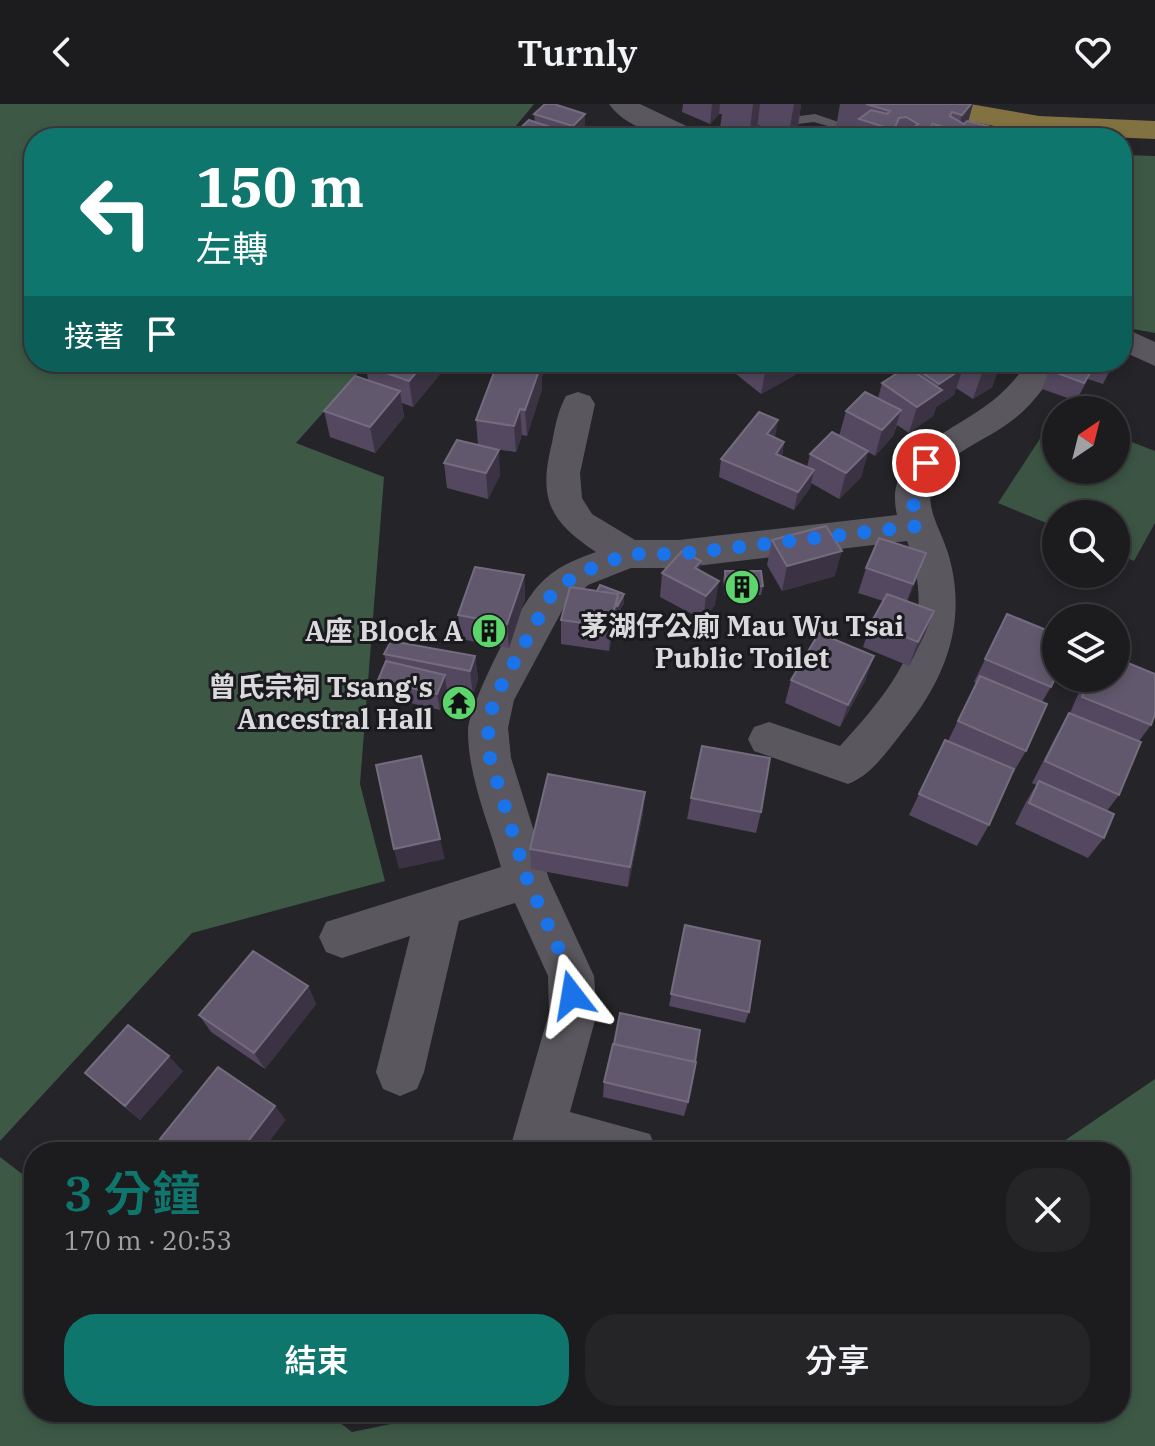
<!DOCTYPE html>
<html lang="zh-TW">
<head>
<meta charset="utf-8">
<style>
	body { margin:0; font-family:"IBM Plex Serif","Noto Sans TC",serif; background:#252427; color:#f1f3f6; height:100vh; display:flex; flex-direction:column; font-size:30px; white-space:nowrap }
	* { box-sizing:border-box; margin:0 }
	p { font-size:26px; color:#a0a1a4 }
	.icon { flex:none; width:44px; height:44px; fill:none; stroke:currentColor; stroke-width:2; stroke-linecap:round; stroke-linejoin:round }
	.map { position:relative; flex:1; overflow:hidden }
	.side { position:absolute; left:24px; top:1038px; width:1106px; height:280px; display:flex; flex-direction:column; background:#1c1b1e; border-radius:32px; box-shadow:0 4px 12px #0003,0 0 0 2px #3a393c }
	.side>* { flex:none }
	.guide { position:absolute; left:24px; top:24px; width:1108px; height:244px; border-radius:32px; box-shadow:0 4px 12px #0003,0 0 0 2px #3a393c; background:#0f766e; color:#fff; overflow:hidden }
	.needle { width:52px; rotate:35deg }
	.controls { position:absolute; left:1042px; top:292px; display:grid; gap:16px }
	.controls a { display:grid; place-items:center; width:88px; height:88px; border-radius:50%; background:#1c1b1e; box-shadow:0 4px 12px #0003,0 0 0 2px #3a393c; font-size:40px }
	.pin { position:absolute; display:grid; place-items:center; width:68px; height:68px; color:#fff; margin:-34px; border:4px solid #fff; border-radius:50%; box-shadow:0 2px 8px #0007 }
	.me { position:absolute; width:88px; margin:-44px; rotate:346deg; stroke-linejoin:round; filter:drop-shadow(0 0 6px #0008) }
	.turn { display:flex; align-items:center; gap:28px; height:168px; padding:0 40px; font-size:36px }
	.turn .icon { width:104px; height:104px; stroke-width:2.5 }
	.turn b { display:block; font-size:56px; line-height:68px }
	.then { display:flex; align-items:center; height:76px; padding:0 40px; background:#0003; gap:16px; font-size:30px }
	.round { display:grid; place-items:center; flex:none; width:84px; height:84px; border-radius:32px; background:#252427 }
	.overview { display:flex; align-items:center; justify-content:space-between; height:136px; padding:0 40px }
	h1 { font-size:48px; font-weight:600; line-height:60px; color:#0f766e }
	.primary-button { display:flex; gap:16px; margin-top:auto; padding:16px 40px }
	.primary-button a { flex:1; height:92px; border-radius:32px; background:#0f766e; color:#fff; font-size:32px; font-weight:600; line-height:92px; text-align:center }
	.primary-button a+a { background:#252427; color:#f1f3f6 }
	header { display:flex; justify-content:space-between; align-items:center; height:104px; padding:0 40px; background:#1c1b1e; font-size:36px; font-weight:600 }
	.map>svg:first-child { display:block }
	.green { fill:#3b5443 }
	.forest { fill:#3d5946 }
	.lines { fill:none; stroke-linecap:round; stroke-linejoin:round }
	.service { fill:#5a585e; fill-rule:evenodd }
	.minor { fill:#5a585e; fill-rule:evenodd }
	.primary { fill:#827141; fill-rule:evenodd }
	.wall { fill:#53485f }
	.shaded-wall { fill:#3b3344 }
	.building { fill:#62586d; stroke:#746c7e; stroke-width:2 }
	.route { stroke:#1a73e8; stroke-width:14; stroke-dasharray:0 25.2 }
	.labels { text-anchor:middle; stroke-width:6; stroke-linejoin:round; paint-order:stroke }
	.poi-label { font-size:28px; font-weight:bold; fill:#dad9dc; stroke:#1b1a1f; text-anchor:end }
</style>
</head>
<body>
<header><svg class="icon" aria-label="back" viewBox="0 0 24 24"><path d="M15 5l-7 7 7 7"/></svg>Turnly<svg class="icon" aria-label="heart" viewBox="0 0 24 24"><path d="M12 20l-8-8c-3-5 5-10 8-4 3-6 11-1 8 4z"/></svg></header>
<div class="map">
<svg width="1155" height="1342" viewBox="0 0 1155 1342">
	<rect width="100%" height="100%" fill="#252428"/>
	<path class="green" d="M 1056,310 L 1056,366 L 1116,366 L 1116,332 L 1155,347 L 1155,419 L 1134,457 L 1116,449 L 1116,410 L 1056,410 L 1056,423 L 998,399 Z"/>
	<path class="forest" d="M 0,0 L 534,0 L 506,34 L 34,34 L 34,258 L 368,258 L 296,339 L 384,373 L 360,680 L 385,777 L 192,829 L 0,1037 Z
		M 1122,51 L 1155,52 L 1155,229 L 1122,223 Z
		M 1155,975 L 1155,1342 L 0,1342 L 0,1053 L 34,1079 L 34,1308 L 326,1308 L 352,1328 L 449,1308 L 1120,1308 L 1120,1048 L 1048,1048 Z"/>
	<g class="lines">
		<path class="service" d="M 815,10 L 871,29 L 864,33 L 814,18 L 773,23 L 764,34 L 748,34 L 768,21 L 769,16 Z"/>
		<path class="minor" d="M 609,0 L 640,0 L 699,28 L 703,34 C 671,34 630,29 609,0 Z
			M 1122,223 L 1155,238 L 1155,262 L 1122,247 Z
			M 1028,258 L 1060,258 C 1047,281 1032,302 1010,318 C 987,336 946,349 934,377 C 923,401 940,424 947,446 C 969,514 947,573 904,626 C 888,646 872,671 848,680 L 754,647 L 748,635 L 754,623 L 769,618 L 840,642 C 898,578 940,527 907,437 L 679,464 L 631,464 L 588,481 L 564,503 L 514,596 L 508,624 L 511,654 L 549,775 L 594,872 L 597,909 L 570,1008 L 650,1030 L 657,1048 L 509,1048 L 549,909 L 548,872 L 515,799 L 459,817 L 424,968 L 417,985 L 400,992 L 383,985 L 376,968 L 410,832 L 342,854 L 326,848 L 319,833 L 326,818 L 501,763 C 489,720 468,673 468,627 C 468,602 520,500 539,481 C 555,463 574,456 596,448 C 549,417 538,394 552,339 C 555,323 558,306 566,292 L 578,288 L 590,292 L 595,300 L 580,369 L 582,394 L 592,410 L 635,436 L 679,436 L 897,411 C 883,352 947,330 984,303 C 1002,291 1016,275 1028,258 Z"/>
		<path class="primary" d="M 908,0 L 970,0 L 1039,12 L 1155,17 L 1155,35 L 1039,30 L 922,9 L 912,6 Z"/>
	</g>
	<path class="wall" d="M 683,0 L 801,0 L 798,23 L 788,34 L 758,21 L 757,26 L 750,34 L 745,34 L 720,24 L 722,10 L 719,10 L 710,20 L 682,8 Z
		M 840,0 L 973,0 L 968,17 L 987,27 L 986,34 L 834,34 Z
		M 534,10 L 585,10 L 585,34 L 516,34 L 516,28 L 535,18 Z
		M 498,258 L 548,258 L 542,273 L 542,285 L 527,332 L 522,331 L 516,348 L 495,345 L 500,371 L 488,395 L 447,384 L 444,359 L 478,341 L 476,316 Z
		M 732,258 L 818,258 L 761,290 L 731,266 Z
		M 901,258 L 1001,258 L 992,283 L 973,295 L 956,284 L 954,291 L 936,303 L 933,312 L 909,329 L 897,321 L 893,332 L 875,352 L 868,348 L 861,373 L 839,395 L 811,379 L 810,384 L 794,406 L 719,373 L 721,355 L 775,334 L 784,338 L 782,352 L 807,363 L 810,350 L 839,332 L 846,307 L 878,294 L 882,279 L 898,268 Z
		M 1054,258 L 1114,258 L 1103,280 L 1088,275 L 1076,297 L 1042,285 L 1049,266 Z
		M 366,262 L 441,269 L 413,303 L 402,299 L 404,313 L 375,349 L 330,333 L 324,307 L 368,276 Z
		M 772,436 L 835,472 L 782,487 L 767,461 Z
		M 866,464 L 917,474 L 907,497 L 924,532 L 909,562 L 863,543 L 871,519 L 883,497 L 858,489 Z
		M 700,467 L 715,501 L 703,516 L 660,493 L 662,469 Z
		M 725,467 L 763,482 L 761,491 L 725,491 L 723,476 Z
		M 524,471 L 525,495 L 509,544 L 461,535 L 458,511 Z
		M 624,490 L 624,499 L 617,511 L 609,547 L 561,540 L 561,516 Z
		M 1007,510 L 1051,583 L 1042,598 L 1026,647 L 1013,669 L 1012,668 L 989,721 L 977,742 L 909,711 L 945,636 L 948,637 L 976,579 L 974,578 Z
		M 384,550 L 475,552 L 478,575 L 473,591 L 447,585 L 440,606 L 381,592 L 378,576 L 386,557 Z
		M 1085,574 L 1116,574 L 1151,621 L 1139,637 L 1119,691 L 1107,707 L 1104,734 L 1088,754 L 1015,720 L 1026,698 L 1036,681 L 1032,679 L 1056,632 L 1070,609 Z
		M 866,575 L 840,623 L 785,599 L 791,576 Z
		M 691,694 L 761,708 L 756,729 L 687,715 Z
		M 643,709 L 628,783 L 531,765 L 530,745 Z
		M 685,821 L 749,908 L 745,919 L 669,902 Z
		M 308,882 L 316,900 L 265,965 L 211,928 L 199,911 Z
		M 183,967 L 140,1016 L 85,969 Z
		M 604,978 L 688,998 L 684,1012 L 603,993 Z"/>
	<path class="shaded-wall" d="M 712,0 L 720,0 L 719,10 L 710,20 Z
		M 753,0 L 760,0 L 757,26 L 749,34 Z
		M 794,0 L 801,0 L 798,23 L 788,34 Z
		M 902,0 L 895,34 L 892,34 L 894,26 Z
		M 971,0 L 973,0 L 965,29 L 958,27 L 962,11 Z
		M 585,10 L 585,34 L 573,34 L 573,22 Z
		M 425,258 L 440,258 L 441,269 L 413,303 L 409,277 Z
		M 540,258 L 548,258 L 542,273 L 542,285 L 527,332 L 525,306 Z
		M 776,258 L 818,258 L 761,290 L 766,264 Z
		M 1000,258 L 1001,258 L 992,283 L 973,295 L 982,269 Z
		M 963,264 L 954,291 L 936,303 L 933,312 L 909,329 L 917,303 L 936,289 L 939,280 Z
		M 400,287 L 404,313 L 375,349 L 370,323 Z
		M 520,305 L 522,331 L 516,348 L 514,322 Z
		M 901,306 L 893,332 L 875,352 L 882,326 Z
		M 778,316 L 775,334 L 767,330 Z
		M 784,338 L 781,356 L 776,350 Z
		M 499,346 L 500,371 L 488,395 L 486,369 Z
		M 868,347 L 861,373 L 839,395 L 846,369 Z
		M 814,366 L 810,384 L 794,406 L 798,388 Z
		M 842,447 L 835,472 L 782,487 L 787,462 Z
		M 926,449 L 917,474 L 904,505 L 913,480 Z
		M 701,457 L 698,481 L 695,464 Z
		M 524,471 L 525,495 L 509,544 L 507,520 Z
		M 719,477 L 715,501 L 703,516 L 706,492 Z
		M 618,490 L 624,490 L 624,499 L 617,511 L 609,547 L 610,523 Z
		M 934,507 L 924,532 L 909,562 L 918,538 Z
		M 475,552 L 478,575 L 473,591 L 470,567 Z
		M 874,552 L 866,575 L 840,623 L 848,601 Z
		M 445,571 L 447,587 L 440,606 L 437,590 Z
		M 645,688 L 643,709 L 628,783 L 630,763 Z
		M 440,735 L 445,755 L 399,765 L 394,745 Z
		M 308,882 L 316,900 L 265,965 L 254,949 Z
		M 169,952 L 183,967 L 140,1016 L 125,1002 Z
		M 275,1002 L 286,1016 L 261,1048 L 240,1048 Z"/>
	<path class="building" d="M 545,0 L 554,0 L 585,10 L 573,22 L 534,10 Z
		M 866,0 L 971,0 L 962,11 L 952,8 L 950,12 L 964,20 L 967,17 L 988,22 L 984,27 L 988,27 L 983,34 L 980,34 L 933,20 L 930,24 L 946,28 L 944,34 L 920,34 L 906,30 L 918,20 L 906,13 L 899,14 L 894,26 L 859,15 L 871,6 L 887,10 L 890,7 Z
		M 529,16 L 568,29 L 562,34 L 534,34 L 516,28 Z
		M 369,258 L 425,258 L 409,277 L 366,262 Z
		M 498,258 L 542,258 L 525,306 L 520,305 L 514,322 L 476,316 Z
		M 758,258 L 776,258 L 766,264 Z
		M 907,258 L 953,258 L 963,264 L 939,280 Z
		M 966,258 L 1000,258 L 982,269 Z
		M 1054,258 L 1059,258 L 1090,269 L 1084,279 L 1049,266 Z
		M 907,263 L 942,286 L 917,303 L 882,279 Z
		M 355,272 L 400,287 L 370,323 L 324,307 Z
		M 865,288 L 901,306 L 882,326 L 846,307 Z
		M 759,308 L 778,316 L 767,330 L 784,338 L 776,350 L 814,366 L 798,388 L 721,355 Z
		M 832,328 L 868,347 L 846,369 L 810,350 Z
		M 457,336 L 499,346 L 486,369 L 444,359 Z
		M 826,422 L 842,447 L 787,462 L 772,436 Z
		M 879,434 L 926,449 L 913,480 L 866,464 Z
		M 682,447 L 701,457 L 695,464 L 719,477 L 706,492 L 662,469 Z
		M 475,463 L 524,471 L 507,520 L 458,511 Z
		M 725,467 L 761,467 L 763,482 L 726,483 Z
		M 600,481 L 624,490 L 617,503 L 618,490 L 597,487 Z
		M 570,483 L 618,490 L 610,523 L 561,516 Z
		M 887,490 L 934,507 L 918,538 L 871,519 Z
		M 1007,510 L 1056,530 L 1056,572 L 1051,583 L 985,555 Z
		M 819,529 L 874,552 L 848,601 L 791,576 Z
		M 391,537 L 475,552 L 470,567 L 384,550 Z
		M 1116,554 L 1155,570 L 1155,610 L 1151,621 L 1082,593 L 1089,574 L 1116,574 Z
		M 386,557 L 445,571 L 437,590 L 378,576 Z
		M 980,572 L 1047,600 L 1026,647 L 958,617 Z
		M 1069,609 L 1141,638 L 1119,691 L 1045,657 Z
		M 945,636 L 1014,665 L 989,721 L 919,690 Z
		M 702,642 L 770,654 L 761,708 L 691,694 Z
		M 421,652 L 440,735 L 394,745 L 376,661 Z
		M 548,670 L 645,688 L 630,763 L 530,745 Z
		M 1039,677 L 1114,710 L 1104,734 L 1029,699 Z
		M 685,821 L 760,837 L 749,908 L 671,890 Z
		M 253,847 L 308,882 L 254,949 L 199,911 Z
		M 620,909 L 700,926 L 695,958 L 614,940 Z
		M 128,921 L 169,952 L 125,1002 L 85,969 Z
		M 613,940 L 696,958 L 688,998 L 604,978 Z
		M 218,963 L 275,1002 L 240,1048 L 178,1048 L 160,1035 Z"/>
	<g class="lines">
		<path class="route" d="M 572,891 L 571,872 L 527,775 L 499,684 L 490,654 L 488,624 L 494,595 L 550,493 L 575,471 L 628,450 L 679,450 L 918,422 C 910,396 912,382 926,359"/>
	</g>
	<defs>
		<g id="building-disc" transform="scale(1.8)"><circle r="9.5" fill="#5cd56d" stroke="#1b1a1f"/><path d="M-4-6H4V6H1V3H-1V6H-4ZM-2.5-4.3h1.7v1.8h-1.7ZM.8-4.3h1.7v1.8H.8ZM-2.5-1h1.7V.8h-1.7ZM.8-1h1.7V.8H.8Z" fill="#111"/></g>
		<g id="temple-disc" transform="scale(1.8)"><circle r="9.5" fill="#5cd56d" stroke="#1b1a1f"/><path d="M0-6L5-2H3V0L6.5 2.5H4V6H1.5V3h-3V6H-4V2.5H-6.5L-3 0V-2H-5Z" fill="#111"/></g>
	</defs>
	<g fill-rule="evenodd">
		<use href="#building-disc" x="742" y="483"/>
		<use href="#building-disc" x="489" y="527"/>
		<use href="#temple-disc" x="459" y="599"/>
	</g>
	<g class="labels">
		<g class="poi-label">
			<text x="742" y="532" text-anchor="middle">茅湖仔公廁 Mau Wu Tsai<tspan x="742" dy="32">Public Toilet</tspan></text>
			<text x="463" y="537">A座 Block A</text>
			<text x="433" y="593">曾氏宗祠 Tsang's<tspan x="433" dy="32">Ancestral Hall</tspan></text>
		</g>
	</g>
</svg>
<div class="controls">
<a><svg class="needle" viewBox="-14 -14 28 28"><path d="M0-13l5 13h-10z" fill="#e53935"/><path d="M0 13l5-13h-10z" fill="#a0a1a4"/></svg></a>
<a><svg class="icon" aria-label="search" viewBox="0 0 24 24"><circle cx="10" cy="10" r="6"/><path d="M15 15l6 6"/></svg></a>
<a><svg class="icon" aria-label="layers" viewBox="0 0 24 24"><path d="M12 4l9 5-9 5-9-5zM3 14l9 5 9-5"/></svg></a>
</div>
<div class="pin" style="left:926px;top:359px;background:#d93025"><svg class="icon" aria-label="arrive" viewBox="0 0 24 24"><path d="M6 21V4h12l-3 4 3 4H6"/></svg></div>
<svg class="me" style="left:572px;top:891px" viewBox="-20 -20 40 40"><path d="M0-17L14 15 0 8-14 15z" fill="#1a73e8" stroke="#fff" stroke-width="4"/></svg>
<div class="guide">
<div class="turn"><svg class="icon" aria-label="left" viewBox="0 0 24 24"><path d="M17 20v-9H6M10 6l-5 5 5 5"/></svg><div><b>150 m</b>左轉</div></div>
<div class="then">接著<svg class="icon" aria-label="arrive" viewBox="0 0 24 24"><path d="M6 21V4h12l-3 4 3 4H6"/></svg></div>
</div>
<section class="side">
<div class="overview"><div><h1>3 分鐘</h1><p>170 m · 20:53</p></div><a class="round"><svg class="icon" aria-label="close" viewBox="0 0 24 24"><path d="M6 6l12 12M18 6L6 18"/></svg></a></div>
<div class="primary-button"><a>結束</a><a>分享</a></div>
</section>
</div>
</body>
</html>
